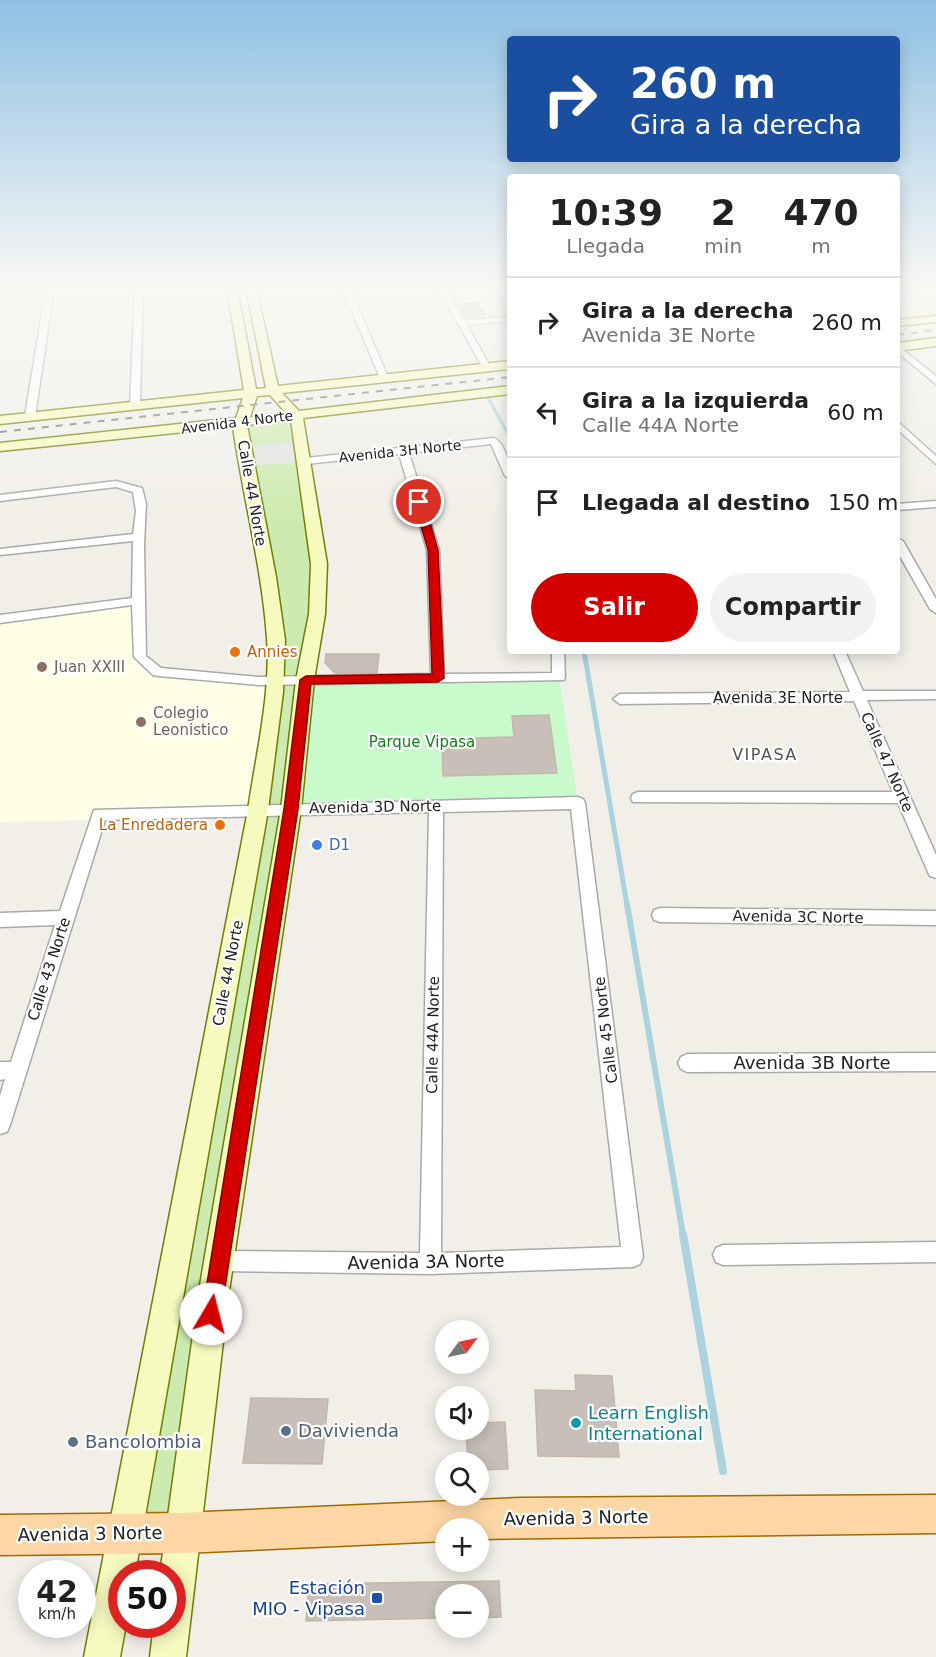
<!DOCTYPE html>
<html lang="es">
<head>
<meta charset="utf-8">
<style>
	body { margin:0; font-family:"DejaVu Sans",sans-serif; background:#f2f2f2; color:#222; height:100vh; display:flex; flex-direction:column; font-size:22px; white-space:nowrap }
	* { box-sizing:border-box; margin:0 }
	p { font-size:20px; color:#767676 }
	.icon { flex:none; width:33px; height:33px; fill:none; stroke:currentColor; stroke-width:2; stroke-linecap:round; stroke-linejoin:round }
	.map { position:relative; flex:1; overflow:hidden }
	.sheet { position:absolute; left:507px; top:174px; width:393px; height:480px; display:flex; flex-direction:column; background:#fff; border-radius:6px; box-shadow:0 3px 15px #0003 }
	.sheet>* { flex:none }
	.banner { position:absolute; left:507px; top:36px; width:393px; height:126px; border-radius:6px; box-shadow:0 3px 15px #0003; background:#1a4fa0; color:#fff; overflow:hidden }
	.needle { width:39px; rotate:57deg }
	.fabs { position:absolute; left:435px; top:1320px; display:grid; gap:12px }
	.fabs a { display:grid; place-items:center; width:54px; height:54px; border-radius:50%; background:#fff; box-shadow:0 3px 15px #0003; font-size:30px }
	.speed { position:absolute; left:18px; top:1560px; display:flex; gap:12px; font-size:30px; font-weight:700; text-align:center }
	.speed>* { display:grid; place-content:center; width:78px; height:78px; border-radius:50%; background:#fff; box-shadow:0 3px 15px #0003; line-height:1 }
	.speed small { font-size:15px; font-weight:400 }
	.speed .limit { border:9px solid #d22; background:#fff; color:#111 }
	.pin { position:absolute; display:grid; place-items:center; width:51px; height:51px; color:#fff; margin:-26px; border:3px solid #fff; border-radius:50%; box-shadow:0 2px 6px #0007 }
	.me { position:absolute; width:66px; margin:-33px; rotate:8deg; stroke-linejoin:round; filter:drop-shadow(0 0 4px #0008) }
	.turn { display:flex; align-items:center; gap:21px; height:126px; padding:0 24px; font-size:27px }
	.turn .icon { width:78px; height:78px; stroke-width:2.5 }
	.turn b { display:block; font-size:42px; line-height:51px }
	.eta { display:flex; justify-content:space-evenly; align-items:center; height:102px; text-align:center }
	.eta b { font-size:36px; font-weight:800; line-height:42px }
	.button { display:flex; gap:12px; margin-top:auto; padding:12px 24px }
	.button a { flex:1; height:69px; border-radius:36px; background:#d40000; color:#fff; font-size:24px; font-weight:800; line-height:69px; text-align:center }
	.button a+a { background:#f2f2f2; color:#222 }
	ul { padding:0; list-style:none }
	li { display:flex; align-items:center; gap:18px; height:90px; padding:0 24px; border-top:2px solid #e0e0e0 }
	li div { flex:1 }
	li b { display:block; font-size:22px }
	li em { font-style:normal }
	.map>svg:first-child { display:block }
	.education { fill:#ffffe5 }
	.grass { fill:#cdebb0 }
	.park { fill:#c8facc }
	.parking { fill:#e2e2e2 }
	.lines { fill:none; stroke-linecap:round; stroke-linejoin:round }
	.stream-far3 { stroke:#aad3df; stroke-width:3 }
	.stream-far2 { stroke:#aad3df; stroke-width:5 }
	.stream-far1 { stroke:#aad3df; stroke-width:6 }
	.stream { stroke:#aad3df; stroke-width:8 }
	.building { fill:#c7bfb8; stroke:#c4b6ab; stroke-width:1.5 }
	.street-casing { stroke:#a9a9a9; stroke-width:3 }
	.secondary-casing { stroke:#707d05; stroke-width:3 }
	.primary-casing { stroke:#a06b00; stroke-width:3 }
	.street { fill:#fff; fill-rule:evenodd }
	.secondary { fill:#f7fabf; fill-rule:evenodd }
	.primary { fill:#fcd6a4; fill-rule:evenodd }
	.rail { stroke:#707070; stroke-width:2; stroke-dasharray:7 7; stroke-linecap:butt }
	.route { fill:#d40000; stroke:#8a0000; stroke-width:1.5 }
	.food-dot { fill:#e8710a; stroke:#fff; stroke-width:2 }
	.education-dot { fill:#8d6e63; stroke:#fff; stroke-width:2 }
	.shop-dot { fill:#3f7fe0; stroke:#fff; stroke-width:2 }
	.culture-dot { fill:#0f9aa8; stroke:#fff; stroke-width:2 }
	.service-dot { fill:#5c6f8a; stroke:#fff; stroke-width:2 }
	.transit-dot { fill:#1a4fb4; stroke:#fff; stroke-width:2 }
	.labels { text-anchor:middle; stroke-width:4.5; stroke-linejoin:round; paint-order:stroke }
	.far-street-label { font-size:14px; fill:#222; stroke:#fff }
	.street-label { font-size:15px; fill:#222; stroke:#fff }
	.food-label { font-size:15px; fill:#c56008; stroke:#fff; text-anchor:start }
	.education-label { font-size:15px; fill:#785e54; stroke:#fff; text-anchor:start }
	.park-label { font-size:15px; fill:#0c8416; stroke:#fff }
	.shop-label { font-size:15px; fill:#366cbe; stroke:#fff; text-anchor:start }
	.neighbourhood-label { font-size:16px; letter-spacing:1.5px; fill:#555; stroke:#fff }
	.near-street-label { font-size:18px; fill:#222; stroke:#fff }
	.near-culture-label { font-size:18px; fill:#0d838f; stroke:#fff; text-anchor:start }
	.near-service-label { font-size:18px; fill:#4e5e75; stroke:#fff; text-anchor:start }
	.near-transit-label { font-size:18px; fill:#164399; stroke:#fff; text-anchor:end }
</style>
</head>
<body>
<div class="map">
<svg width="936" height="1657" viewBox="0 0 936 1657">
	<rect width="100%" height="100%" fill="#f2efe9"/>
	<path class="education" d="M 137,601 L 140,657 L 158,671 L 275,681 L 258,810 L 97,820 L 0,822 L 0,619 Z"/>
	<path class="grass" d="M 296,415 L 302,441 L 243,447 L 241,422 Z
		M 306,461 L 319,564 L 182,1533 L 126,1532 L 275,671 L 246,466 Z"/>
	<path class="park" d="M 897,288 L 913,288 L 936,304 L 936,318 L 897,291 Z
		M 510,298 L 510,317 L 494,319 L 483,301 Z
		M 559,677 L 578,803 L 291,809 L 305,680 Z"/>
	<path class="parking" d="M 302,441 L 306,461 L 246,466 L 243,447 Z"/>
	<g class="lines">
		<path class="stream-far3" d="M 488,398 L 510,437"/>
		<path class="stream-far2" d="M 584,651 L 627,905"/>
		<path class="stream-far1" d="M 627,904 L 683,1235"/>
		<path class="stream" d="M 683,1234 L 723,1471"/>
	</g>
	<path class="building" d="M 478,303 L 486,315 L 466,317 L 459,304 Z
		M 326,654 L 379,654 L 377,673 L 335,673 L 325,663 Z
		M 549,715 L 557,773 L 443,776 L 442,739 L 514,737 L 512,716 Z
		M 575,1375 L 612,1376 L 619,1457 L 538,1456 L 535,1390 L 576,1391 Z
		M 251,1398 L 328,1399 L 322,1464 L 243,1463 Z
		M 505,1422 L 508,1469 L 478,1470 L 478,1462 L 468,1462 L 466,1430 L 478,1430 L 478,1423 Z
		M 499,1581 L 501,1617 L 478,1618 L 478,1594 L 446,1594 L 446,1618 L 306,1621 L 309,1584 Z"/>
	<g class="lines">
		<g class="street-casing">
			<path id="street" d="M 39,288 L 35,290 L 0,293 L 0,289 Z
				M 46,288 L 54,288 L 35,416 L 30,419 L 25,416 Z
				M 135,288 L 143,288 L 140,406 L 135,409 L 130,406 Z
				M 248,288 L 265,288 L 251,291 Z
				M 342,288 L 350,288 L 389,380 L 388,382 L 381,380 Z
				M 438,288 L 446,288 L 464,320 L 510,317 L 510,321 L 467,325 L 491,368 L 490,370 L 483,368 Z
				M 897,345 L 936,376 L 936,384 L 897,352 Z
				M 897,421 L 936,456 L 936,464 L 897,429 Z
				M 494,438 C 506,444 510,466 510,479 L 505,476 L 491,444 L 409,453 L 439,550 L 444,674 L 552,673 L 552,651 L 564,651 L 565,677 L 564,680 L 258,685 L 158,676 L 153,675 L 134,657 L 132,605 L 0,623 L 0,615 L 132,598 L 133,541 L 0,555 L 0,549 L 133,534 L 136,511 L 133,492 L 116,487 L 0,501 L 0,495 L 116,481 L 142,488 L 146,504 L 144,545 L 146,656 L 161,668 L 258,677 L 431,674 L 427,550 L 399,454 L 306,464 L 301,461 L 306,458 Z
				M 936,501 L 936,507 L 897,510 L 897,504 Z
				M 897,538 L 903,541 L 936,599 L 936,613 L 930,609 L 897,551 Z
				M 833,651 L 845,651 L 863,691 L 936,691 L 936,699 L 867,700 L 936,855 L 936,878 L 930,876 L 928,872 L 898,803 L 633,802 L 631,798 L 633,794 L 638,792 L 893,792 L 854,701 L 620,704 L 613,699 L 620,694 L 850,692 Z
				M 578,797 L 583,799 L 585,803 L 643,1257 L 640,1264 L 633,1267 L 430,1274 L 219,1271 L 212,1268 L 209,1261 L 212,1254 L 219,1251 L 420,1253 L 429,812 L 105,820 L 10,1125 L 7,1132 L 0,1134 L 0,1096 L 5,1079 L 0,1080 L 0,1062 L 11,1062 L 55,925 L 0,927 L 0,913 L 60,911 L 94,810 ZM 571,809 L 621,1247 L 441,1253 L 443,812 Z
				M 660,908 L 936,911 L 936,925 L 660,922 L 654,920 L 652,915 L 654,910 Z
				M 936,1053 L 936,1071 L 687,1072 L 681,1069 L 678,1063 L 681,1057 L 687,1054 Z
				M 936,1242 L 936,1262 L 723,1265 L 716,1262 L 713,1255 L 716,1248 L 723,1245 Z"/>
		</g>
		<g class="secondary-casing">
			<path id="secondary" d="M 227,288 L 237,288 L 256,389 L 266,388 L 246,288 L 256,288 L 278,386 L 510,361 L 510,369 L 282,393 L 299,411 L 510,386 L 510,394 L 303,418 L 327,564 L 325,614 L 314,680 L 301,809 L 229,1291 L 186,1657 L 150,1657 L 154,1624 L 172,1624 L 172,1574 L 160,1574 L 199,1291 L 281,809 L 296,680 L 309,614 L 311,564 L 291,420 L 247,425 L 276,577 L 285,640 L 283,692 L 268,810 L 135,1574 L 122,1574 L 122,1624 L 126,1624 L 120,1657 L 84,1657 L 248,810 C 256,754 271,695 267,638 C 262,567 243,497 233,427 L 0,451 L 0,443 L 236,418 L 243,398 L 0,424 L 0,416 L 244,390 ZM 270,395 L 286,413 L 250,417 L 257,396 Z
				M 936,316 L 936,322 L 897,326 L 897,320 Z
				M 936,338 L 936,346 L 897,351 L 897,343 Z"/>
		</g>
		<g class="primary-casing">
			<path id="primary" d="M 936,1495 L 936,1533 L 478,1539 L 478,1528 L 446,1528 L 446,1541 L 182,1553 L 0,1555 L 0,1515 L 182,1513 L 520,1498 Z"/>
		</g>
		<use href="#street" class="street"/>
		<use href="#secondary" class="secondary"/>
		<use href="#primary" class="primary"/>
		<path class="rail" d="M 897,335 L 936,330
			M 0,432 L 510,377"/>
	</g>
	<linearGradient id="sky" x2="0" y2="1"><stop stop-color="#8fc0e4"/><stop offset="0.55" stop-color="#f9f8f5"/><stop offset="1" stop-color="#f9f8f5" stop-opacity="0"/></linearGradient>
	<rect width="936" height="520" fill="url(#sky)"/>
	<path class="route" d="M 419,499 L 424,502 L 438,550 L 444,678 L 438,682 L 311,684 L 298,809 L 221,1314 L 218,1321 L 211,1324 L 204,1321 L 202,1314 L 284,809 L 300,680 L 306,676 L 432,674 L 428,550 L 414,502 Z"/>
	<g class="food-dot">
		<circle cx="235" cy="652" r="6"/>
		<circle cx="220" cy="825" r="6"/>
	</g>
	<g class="education-dot">
		<circle cx="42" cy="667" r="6"/>
		<circle cx="141" cy="722" r="6"/>
	</g>
	<circle class="shop-dot" cx="317" cy="845" r="6"/>
	<circle class="culture-dot" cx="576" cy="1423" r="6"/>
	<g class="service-dot">
		<circle cx="286" cy="1431" r="6"/>
		<circle cx="73" cy="1442" r="6"/>
	</g>
	<rect class="transit-dot" x="371" y="1592" width="12" height="12" rx="3"/>
	<g class="labels">
		<g class="far-street-label">
			<text transform="translate(237 422) rotate(-7)" y="5">Avenida 4 Norte</text>
			<text transform="translate(400 451) rotate(-6)" y="5">Avenida 3H Norte</text>
		</g>
		<g class="street-label">
			<text transform="translate(252 493) rotate(80)" y="5">Calle 44 Norte</text>
			<text x="778" y="703">Avenida 3E Norte</text>
			<text transform="translate(887 762) rotate(66)" y="5">Calle 47 Norte</text>
			<text transform="translate(375 807) rotate(-1)" y="5">Avenida 3D Norte</text>
			<text transform="translate(798 917) rotate(1)" y="5">Avenida 3C Norte</text>
			<text transform="translate(49 969) rotate(-72)" y="5">Calle 43 Norte</text>
			<text transform="translate(228 973) rotate(-79)" y="5">Calle 44 Norte</text>
			<text transform="translate(606 1030) rotate(-97)" y="5">Calle 45 Norte</text>
			<text transform="translate(433 1035) rotate(-89)" y="5">Calle 44A Norte</text>
		</g>
		<g class="food-label">
			<text x="247" y="657">Annies</text>
			<text x="208" y="830" text-anchor="end">La Enredadera</text>
		</g>
		<g class="education-label">
			<text x="54" y="672">Juan XXIII</text>
			<text x="153" y="718">Colegio<tspan x="153" dy="17">Leonistico</tspan></text>
		</g>
		<g class="park-label">
			<text x="422" y="747">Parque Vipasa</text>
		</g>
		<g class="shop-label">
			<text x="329" y="850">D1</text>
		</g>
		<g class="neighbourhood-label">
			<text x="765" y="760">VIPASA</text>
		</g>
		<g class="near-street-label">
			<text x="812" y="1069">Avenida 3B Norte</text>
			<text transform="translate(426 1262) rotate(-1)" y="6">Avenida 3A Norte</text>
			<text transform="translate(576 1518) rotate(-1)" y="6">Avenida 3 Norte</text>
			<text transform="translate(90 1534) rotate(-1)" y="6">Avenida 3 Norte</text>
		</g>
		<g class="near-culture-label">
			<text x="588" y="1419">Learn English<tspan x="588" dy="21">International</tspan></text>
		</g>
		<g class="near-service-label">
			<text x="298" y="1437">Davivienda</text>
			<text x="85" y="1448">Bancolombia</text>
		</g>
		<g class="near-transit-label">
			<text x="365" y="1594">Estación<tspan x="365" dy="21">MIO - Vipasa</tspan></text>
		</g>
	</g>
</svg>
<div class="fabs">
<a><svg class="needle" viewBox="-14 -14 28 28"><path d="M0-13l5 13h-10z" fill="#e53935"/><path d="M0 13l5-13h-10z" fill="#767676"/></svg></a>
<a><svg class="icon" aria-label="sound" viewBox="0 0 24 24"><path d="M4 9h4l5-4v14l-5-4H4zM17 9q2 3 0 6"/></svg></a>
<a><svg class="icon" aria-label="search" viewBox="0 0 24 24"><circle cx="10" cy="10" r="6"/><path d="M15 15l6 6"/></svg></a>
<a>+</a>
<a>−</a>
</div>
<div class="speed"><div>42<small>km/h</small></div><div class="limit">50</div></div>
<div class="pin" style="left:419px;top:502px;background:#d93025"><svg class="icon" aria-label="arrive" viewBox="0 0 24 24"><path d="M6 21V4h12l-3 4 3 4H6"/></svg></div>
<svg class="me" style="left:211px;top:1314px" viewBox="-20 -20 40 40"><circle r="19" fill="#fff"/><path d="M0-13L10 11 0 6-10 11z" fill="#d40000"/></svg>
<div class="banner">
<div class="turn"><svg class="icon" aria-label="right" viewBox="0 0 24 24"><path d="M7 20v-9h11M14 6l5 5-5 5"/></svg><div><b>260 m</b>Gira a la derecha</div></div>
</div>
<section class="sheet">
<div class="eta">
<div><b>10:39</b><p>Llegada</p></div>
<div><b>2</b><p>min</p></div>
<div><b>470</b><p>m</p></div>
</div>
<ul>
<li><svg class="icon" aria-label="right" viewBox="0 0 24 24"><path d="M7 20v-9h11M14 6l5 5-5 5"/></svg><div><b>Gira a la derecha</b><p>Avenida 3E Norte</p></div><em>260 m</em></li>
<li><svg class="icon" aria-label="left" viewBox="0 0 24 24"><path d="M17 20v-9H6M10 6l-5 5 5 5"/></svg><div><b>Gira a la izquierda</b><p>Calle 44A Norte</p></div><em>60 m</em></li>
<li><svg class="icon" aria-label="arrive" viewBox="0 0 24 24"><path d="M6 21V4h12l-3 4 3 4H6"/></svg><div><b>Llegada al destino</b></div><em>150 m</em></li>
</ul>
<div class="button"><a>Salir</a><a>Compartir</a></div>
</section>
</div>
</body>
</html>
